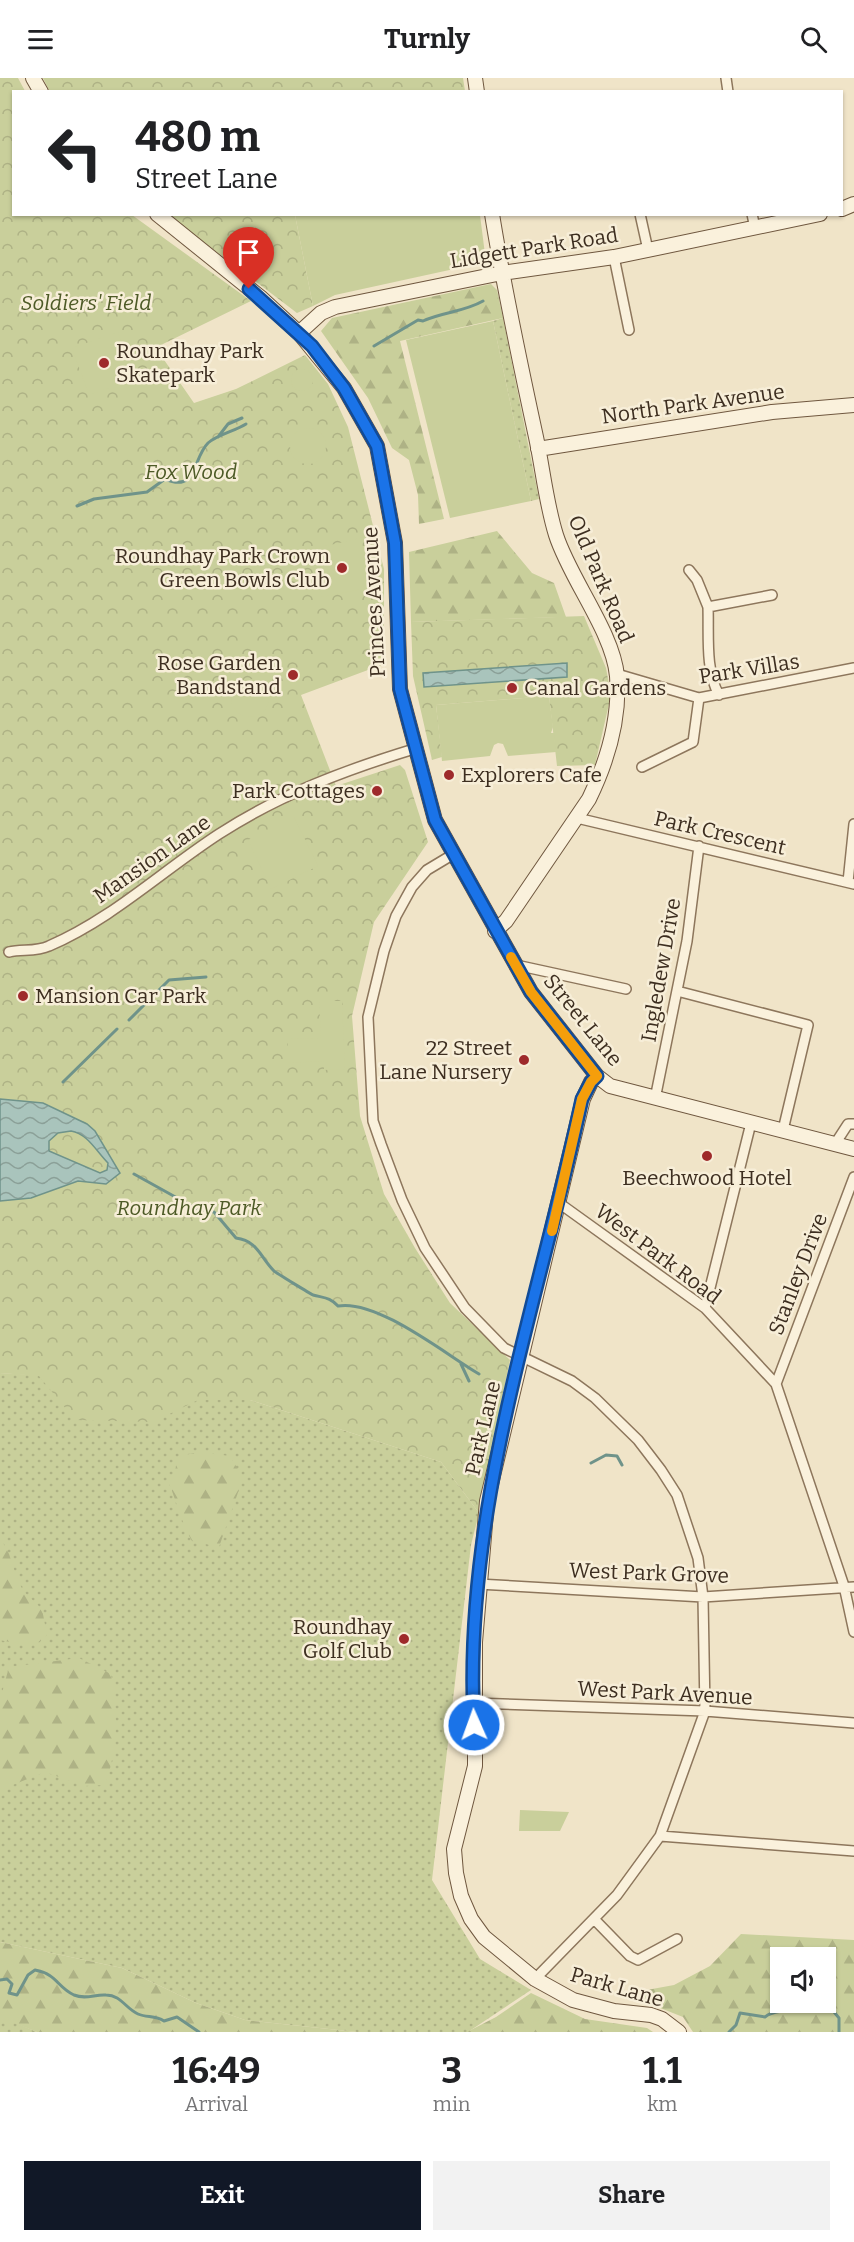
<!DOCTYPE html>
<html lang="en">
<head>
<meta charset="utf-8">
<style>
	body { margin:0; font-family:Bitter,serif; background:#f2f2f2; color:#202124; height:100vh; display:flex; flex-direction:column; font-size:22px; white-space:nowrap }
	* { box-sizing:border-box; margin:0 }
	p { font-size:20px; color:#757577 }
	.icon { flex:none; width:33px; height:33px; fill:none; stroke:currentColor; stroke-width:2; stroke-linecap:round; stroke-linejoin:round }
	.map { position:relative; height:1954px; overflow:hidden }
	.drawer { display:flex; flex-direction:column; background:#fff; flex:1 }
	.drawer>* { flex:none }
	.top-card { position:absolute; left:12px; top:12px; width:831px; height:126px; border-radius:0px; box-shadow:0 2px 4px #0004; background:#fff; color:#202124; overflow:hidden }
	.controls { position:absolute; left:770px; top:1869px; display:grid; gap:12px }
	.controls a { display:grid; place-items:center; width:66px; height:66px; border-radius:0px; background:#fff; box-shadow:0 2px 4px #0004; font-size:30px }
	.pin { position:absolute; display:grid; place-items:center; width:51px; height:51px; color:#fff; margin:-62px -26px; border-radius:50% 50% 50% 0; rotate:-45deg; box-shadow:0 0 6px #0007 }
	.pin .icon { rotate:45deg }
	.me { position:absolute; width:66px; margin:-33px; rotate:358deg; stroke-linejoin:round; filter:drop-shadow(0 0 4px #0008) }
	.turn { display:flex; align-items:center; gap:21px; height:126px; padding:0 24px; font-size:27px }
	.turn .icon { width:78px; height:78px; stroke-width:2.5 }
	.turn b { display:block; font-size:42px; line-height:51px }
	.eta { display:flex; justify-content:space-evenly; align-items:center; height:102px; text-align:center }
	.eta b { font-size:36px; font-weight:700; line-height:42px }
	.button { display:flex; gap:12px; margin-top:auto; padding:12px 24px }
	.button a { flex:1; height:69px; border-radius:0px; background:#111827; color:#fff; font-size:24px; font-weight:700; line-height:69px; text-align:center }
	.button a+a { background:#f2f2f2; color:#202124 }
	header { display:flex; justify-content:space-between; align-items:center; height:78px; padding:0 24px; background:#fff; font-size:27px; font-weight:700 }
	.map>svg:first-child { display:block }
	.grass { fill:url(#grass-dots) }
	.forest { fill:url(#forest-firs); fill-rule:evenodd }
	.park { fill:url(#park-crowns) }
	.garden { fill:#c9cf9b }
	.water { fill:url(#water-waves); stroke:#6f938a; stroke-width:1.5; fill-rule:evenodd }
	.lines { fill:none; stroke-linecap:round; stroke-linejoin:round }
	.stream { stroke:#6f938a; stroke-width:3 }
	.street-casing { stroke:#8d765c; stroke-width:12 }
	.secondary-casing { stroke:#6f573f; stroke-width:16 }
	.street { stroke:#faf1dc; stroke-width:9 }
	.secondary { stroke:#faf1dc; stroke-width:14 }
	.route-casing { stroke:#114b97; stroke-width:15 }
	.route { stroke:#1a73e8; stroke-width:10 }
	.slow { stroke:#f59e0b; stroke-width:10 }
	.poi-dot { fill:#9e2a2b; stroke:#f7eed8; stroke-width:2 }
	.labels { text-anchor:middle; stroke-width:5; stroke-linejoin:round; paint-order:stroke }
	.street-label { font-size:21px; fill:#3d2e20; stroke:#f7eed8 }
	.park-label { font-size:21px; font-style:italic; fill:#4d5a26; stroke:#f7eed8 }
	.poi-label { font-size:21px; fill:#3d2e20; stroke:#f7eed8; text-anchor:end }
</style>
</head>
<body>
<header><svg class="icon" aria-label="menu" viewBox="0 0 24 24"><path d="M4 6h16M4 12h16M4 18h16"/></svg>Turnly<svg class="icon" aria-label="search" viewBox="0 0 24 24"><circle cx="10" cy="10" r="6"/><path d="M15 15l6 6"/></svg></header>
<div class="map">
<svg width="854" height="1954" viewBox="0 0 854 1954">
	<defs>
		<pattern id="grass-dots" width="8" height="8" patternUnits="userSpaceOnUse" patternTransform="scale(1.5)"><rect width="8" height="8" fill="#c9cf9b"/><path d="M2 2h.1M6 6h.1" fill="none" stroke="#aeb285" stroke-width="1.8" stroke-linecap="round"/></pattern>
		<pattern id="forest-firs" width="22" height="20" patternUnits="userSpaceOnUse" patternTransform="scale(1.5)"><rect width="22" height="20" fill="#c9cf9b"/><path d="M5 1l3.5 6h-7zM16 11l3.5 6h-7z" fill="#aeb285"/></pattern>
		<pattern id="park-crowns" width="20" height="18" patternUnits="userSpaceOnUse" patternTransform="scale(1.5)"><rect width="20" height="18" fill="#c9cf9b"/><path d="M2 6a3 3 0 1 1 6 0M12 15a3 3 0 1 1 6 0" fill="none" stroke="#aeb285"/></pattern>
		<pattern id="water-waves" width="16" height="10" patternUnits="userSpaceOnUse" patternTransform="scale(1.5)"><rect width="16" height="10" fill="#a9c4bc"/><path d="M0 5q4-4 8 0t8 0" fill="none" stroke="#8ba098"/></pattern>
	</defs>
	<rect width="100%" height="100%" fill="#f0e4c8"/>
	<path class="grass" d="M 503,240 L 539,421 L 531,423 L 493,243 Z
		M 0,1295 L 38,1297 L 198,1320 L 250,1322 L 441,1384 L 479,1435 L 471,1467 L 432,1802 L 480,1881 L 531,1912 L 468,1954 L 357,1954 L 245,1942 L 196,1925 L 122,1890 L 0,1864 Z
		M 9,1942 L 37,1954 L 0,1954 L 0,1943 Z"/>
	<path class="forest" d="M 491,206 L 497,212 L 503,240 L 400,263 L 444,441 L 419,446 L 418,417 L 409,382 L 392,370 L 368,320 L 321,253 L 332,240 Z
		M 497,453 L 532,495 L 554,505 L 566,539 L 411,544 L 409,474 Z
		M 198,1374 L 230,1378 L 243,1400 L 219,1469 L 192,1463 C 181,1444 177,1425 169,1405 L 181,1378 Z
		M 0,1459 L 9,1476 L 18,1503 L 24,1514 L 42,1531 L 47,1557 C 36,1572 15,1565 0,1562 Z
		M 79,1580 L 111,1596 C 118,1634 118,1671 105,1707 L 84,1708 L 45,1694 L 0,1712 L 0,1622 L 9,1589 Z
		M 741,1856 L 854,1862 L 854,1954 L 693,1954 L 683,1939 L 625,1916 L 674,1907 L 710,1888 ZM 780,1880 L 825,1880 L 825,1924 L 780,1924 Z
		M 0,1864 L 122,1890 L 196,1925 L 245,1942 L 357,1954 L 37,1954 L 9,1943 L 0,1943 Z
		M 531,1915 L 585,1941 L 647,1950 L 653,1954 L 467,1954 L 496,1939 Z"/>
	<path class="park" d="M 0,0 L 18,0 L 25,13 L 14,14 L 14,136 L 132,137 L 251,223 L 163,266 L 160,276 L 194,325 L 236,311 L 305,277 L 328,306 L 348,349 L 384,491 L 384,586 L 301,617 L 336,708 L 400,687 L 405,692 L 428,764 L 374,844 L 352,938 L 360,1038 L 384,1116 L 415,1170 L 450,1225 L 510,1282 L 479,1435 L 441,1384 L 250,1322 L 198,1322 L 153,1344 L 75,1342 L 39,1298 L 0,1295 Z
		M 43,0 L 463,0 L 465,13 L 50,14 Z
		M 168,137 L 295,137 L 313,228 L 297,235 Z
		M 584,538 L 606,590 L 611,617 L 595,687 L 557,688 L 549,618 L 436,627 L 442,679 L 432,682 L 413,598 L 411,544 Z"/>
	<path class="garden" d="M 295,137 L 480,137 L 486,184 L 335,217 L 313,228 Z
		M 493,243 L 531,423 L 450,440 L 406,262 Z
		M 118,254 L 135,301 L 89,317 L 72,270 Z
		M291 302a11 11 0 1 1 22 0a11 11 0 1 1-22 0Z
		M290 368a18 18 0 1 1 36 0a18 18 0 1 1-36 0Z
		M 361,460 L 372,509 L 322,519 L 312,471 Z
		M231 620a19 19 0 1 1 38 0a19 19 0 1 1-38 0Z
		M 549,618 L 553,649 L 551,655 L 554,655 L 556,674 L 508,678 L 503,666 L 498,665 L 494,667 L 490,678 L 442,683 L 436,627 Z
		M 294,739 L 318,788 L 271,811 L 248,762 Z
		M 319,923 L 342,923 L 345,991 L 324,992 L 324,983 L 288,985 L 288,961 L 321,960 Z
		M 520,1732 L 569,1734 L 560,1753 L 519,1753 Z"/>
	<path class="water" d="M 567,585 L 567,599 L 424,609 L 423,595 Z
		M 0,1021 L 43,1025 L 87,1046 L 95,1053 L 120,1095 L 106,1106 L 78,1103 L 31,1120 L 0,1123 ZM 71,1053 C 88,1056 96,1073 108,1085 L 107,1092 L 100,1095 L 49,1073 L 49,1063 L 58,1055 Z"/>
	<g class="lines">
		<path class="stream" d="M 374,268 L 418,242 L 423,243 C 442,234 464,234 483,223
			M 218,359 L 228,346 L 242,340
			M 77,428 L 94,421 L 147,414 L 165,401 C 198,415 192,381 208,365 C 217,357 235,353 246,346
			M 129,942 L 169,902 L 206,899
			M 63,1004 L 117,951
			M 134,1096 L 197,1131 L 214,1134 L 236,1160 C 258,1163 260,1179 274,1193 C 276,1195 311,1216 313,1217 C 324,1220 330,1219 338,1228 C 377,1221 445,1276 479,1296
			M 461,1286 L 469,1303
			M 591,1385 L 606,1377 L 617,1378 L 622,1387
			M 0,1902 L 7,1901 L 12,1906 L 9,1915 L 17,1917 L 28,1897 L 35,1892 C 57,1896 57,1909 74,1917 C 86,1922 95,1916 106,1917 C 121,1917 125,1930 138,1936 C 147,1940 155,1937 164,1943 L 177,1939 L 199,1954
			M 825,1923 L 839,1940 L 839,1954
			M 729,1954 L 736,1947 L 740,1935 L 765,1939 C 776,1930 789,1937 797,1924"/>
		<g class="street-casing">
			<path id="street" d="M 726,0 L 728,14
				M 640,136 L 648,172
				M 752,136 L 755,150
				M 614,179 L 629,252
				M 689,492 L 697,502 L 708,529
				M 617,596 L 699,620 L 854,590
				M 719,617 C 705,592 709,557 708,529 L 772,517
				M 642,689 L 693,664 L 699,620
				M 577,740 L 854,806
				M 452,777 L 427,792 L 412,809 L 396,838 L 384,873 L 368,939 L 373,1043 L 381,1066 L 402,1122 L 425,1170 L 465,1230 L 504,1270 L 572,1303 L 595,1320 L 638,1362 L 661,1392 L 677,1417 L 698,1480 L 703,1519 L 705,1633 L 660,1758 L 617,1817 L 535,1901
				M 848,804 L 854,746
				M 9,874 C 22,871 36,874 49,868 C 112,841 162,793 219,756 C 279,717 345,692 414,671
				M 516,887 L 626,911
				M 677,913 L 808,947 L 783,1052
				M 655,1021 L 687,863 L 699,768
				M 835,1066 L 848,1046 L 854,1046
				M 559,1125 L 705,1230 L 776,1306 L 844,1508 L 854,1554
				M 705,1230 L 751,1045
				M 776,1306 L 854,1099
				M 478,1506 L 703,1519 L 854,1509
				M 473,1625 L 705,1633 L 854,1645
				M 660,1758 L 854,1773
				M 594,1841 L 630,1878 L 638,1882 L 677,1861"/>
		</g>
		<g class="secondary-casing">
			<path id="secondary" d="M 33,0 L 41,14
				M 475,0 L 477,14
				M 842,131 L 854,126
				M 157,136 L 260,219 L 299,255 L 344,310 L 377,368 L 395,465 L 400,611 L 435,742 L 531,914 L 597,998 L 610,1008 L 854,1071
				M 492,136 C 504,211 520,285 536,359 C 543,392 546,425 556,457 C 570,501 613,554 617,598 C 620,640 607,684 589,721 L 506,843 L 495,853
				M 299,255 L 321,235 L 335,229 L 502,195 L 614,179 L 820,136
				M 538,371 L 772,334 L 854,327
				M 597,998 L 591,1004 L 583,1021 L 487,1423 L 475,1564 L 475,1688 L 454,1771 L 456,1795 L 461,1818 L 471,1841 L 484,1859 L 535,1901 L 573,1922 L 614,1933 L 651,1937 L 662,1941 L 679,1954"/>
		</g>
		<use href="#street" class="street"/>
		<use href="#secondary" class="secondary"/>
	</g>
	<g class="lines">
		<g class="route-casing">
			<path id="route" d="M 249,211 L 312,268 L 344,310 L 377,368 L 395,465 L 400,611 L 435,742 L 531,914 L 597,998 L 591,1004 L 582,1021 C 538,1227 462,1433 474,1647"/>
		</g>
		<use href="#route" class="route"/>
		<path class="slow" d="M 511,879 L 531,914 L 597,998 L 591,1004 L 582,1021 L 552,1153"/>
	</g>
	<g class="poi-dot">
		<circle cx="104" cy="285" r="6"/>
		<circle cx="342" cy="490" r="6"/>
		<circle cx="293" cy="597" r="6"/>
		<circle cx="512" cy="610" r="6"/>
		<circle cx="449" cy="697" r="6"/>
		<circle cx="377" cy="713" r="6"/>
		<circle cx="23" cy="918" r="6"/>
		<circle cx="524" cy="982" r="6"/>
		<circle cx="707" cy="1078" r="6"/>
		<circle cx="404" cy="1561" r="6"/>
	</g>
	<g class="labels">
		<g class="street-label">
			<text transform="translate(534 170) rotate(-9)" y="7">Lidgett Park Road</text>
			<text transform="translate(693 326) rotate(-8)" y="7">North Park Avenue</text>
			<text transform="translate(601 501) rotate(67)" y="7">Old Park Road</text>
			<text transform="translate(374 524) rotate(-93)" y="7">Princes Avenue</text>
			<text transform="translate(749 591) rotate(-9)" y="7">Park Villas</text>
			<text transform="translate(720 755) rotate(13)" y="7">Park Crescent</text>
			<text transform="translate(152 781) rotate(-35)" y="7">Mansion Lane</text>
			<text transform="translate(661 892) rotate(-80)" y="7">Ingledew Drive</text>
			<text transform="translate(583 942) rotate(51)" y="7">Street Lane</text>
			<text transform="translate(658 1176) rotate(37)" y="7">West Park Road</text>
			<text transform="translate(798 1196) rotate(-69)" y="7">Stanley Drive</text>
			<text transform="translate(483 1350) rotate(-77)" y="7">Park Lane</text>
			<text transform="translate(649 1495) rotate(2)" y="7">West Park Grove</text>
			<text transform="translate(665 1615) rotate(3)" y="7">West Park Avenue</text>
			<text transform="translate(617 1909) rotate(16)" y="7">Park Lane</text>
		</g>
		<g class="park-label">
			<text x="86" y="232">Soldiers' Field</text>
			<text x="191" y="401">Fox Wood</text>
			<text x="189" y="1137">Roundhay Park</text>
		</g>
		<g class="poi-label">
			<text x="116" y="280" text-anchor="start">Roundhay Park<tspan x="116" dy="24">Skatepark</tspan></text>
			<text x="330" y="485">Roundhay Park Crown<tspan x="330" dy="24">Green Bowls Club</tspan></text>
			<text x="281" y="592">Rose Garden<tspan x="281" dy="24">Bandstand</tspan></text>
			<text x="524" y="617" text-anchor="start">Canal Gardens</text>
			<text x="461" y="704" text-anchor="start">Explorers Cafe</text>
			<text x="365" y="720">Park Cottages</text>
			<text x="35" y="925" text-anchor="start">Mansion Car Park</text>
			<text x="512" y="977">22 Street<tspan x="512" dy="24">Lane Nursery</tspan></text>
			<text x="707" y="1107" text-anchor="middle">Beechwood Hotel</text>
			<text x="392" y="1556">Roundhay<tspan x="392" dy="24">Golf Club</tspan></text>
		</g>
	</g>
</svg>
<div class="controls">
<a><svg class="icon" aria-label="sound" viewBox="0 0 24 24"><path d="M4 9h4l5-4v14l-5-4H4zM17 9q2 3 0 6"/></svg></a>
</div>
<div class="pin" style="left:249px;top:211px;background:#d93025"><svg class="icon" aria-label="arrive" viewBox="0 0 24 24"><path d="M6 21V4h12l-3 4 3 4H6"/></svg></div>
<svg class="me" style="left:474px;top:1647px" viewBox="-20 -20 40 40"><circle r="17" fill="#1a73e8" stroke="#fff" stroke-width="3"/><path d="M0-11L8 9 0 5-8 9z" fill="#fff"/></svg>
<div class="top-card">
<div class="turn"><svg class="icon" aria-label="left" viewBox="0 0 24 24"><path d="M17 20v-9H6M10 6l-5 5 5 5"/></svg><div><b>480 m</b>Street Lane</div></div>
</div>
</div>
<section class="drawer">
<div class="eta">
<div><b>16:49</b><p>Arrival</p></div>
<div><b>3</b><p>min</p></div>
<div><b>1.1</b><p>km</p></div>
</div>
<div class="button"><a>Exit</a><a>Share</a></div>
</section>
</body>
</html>
